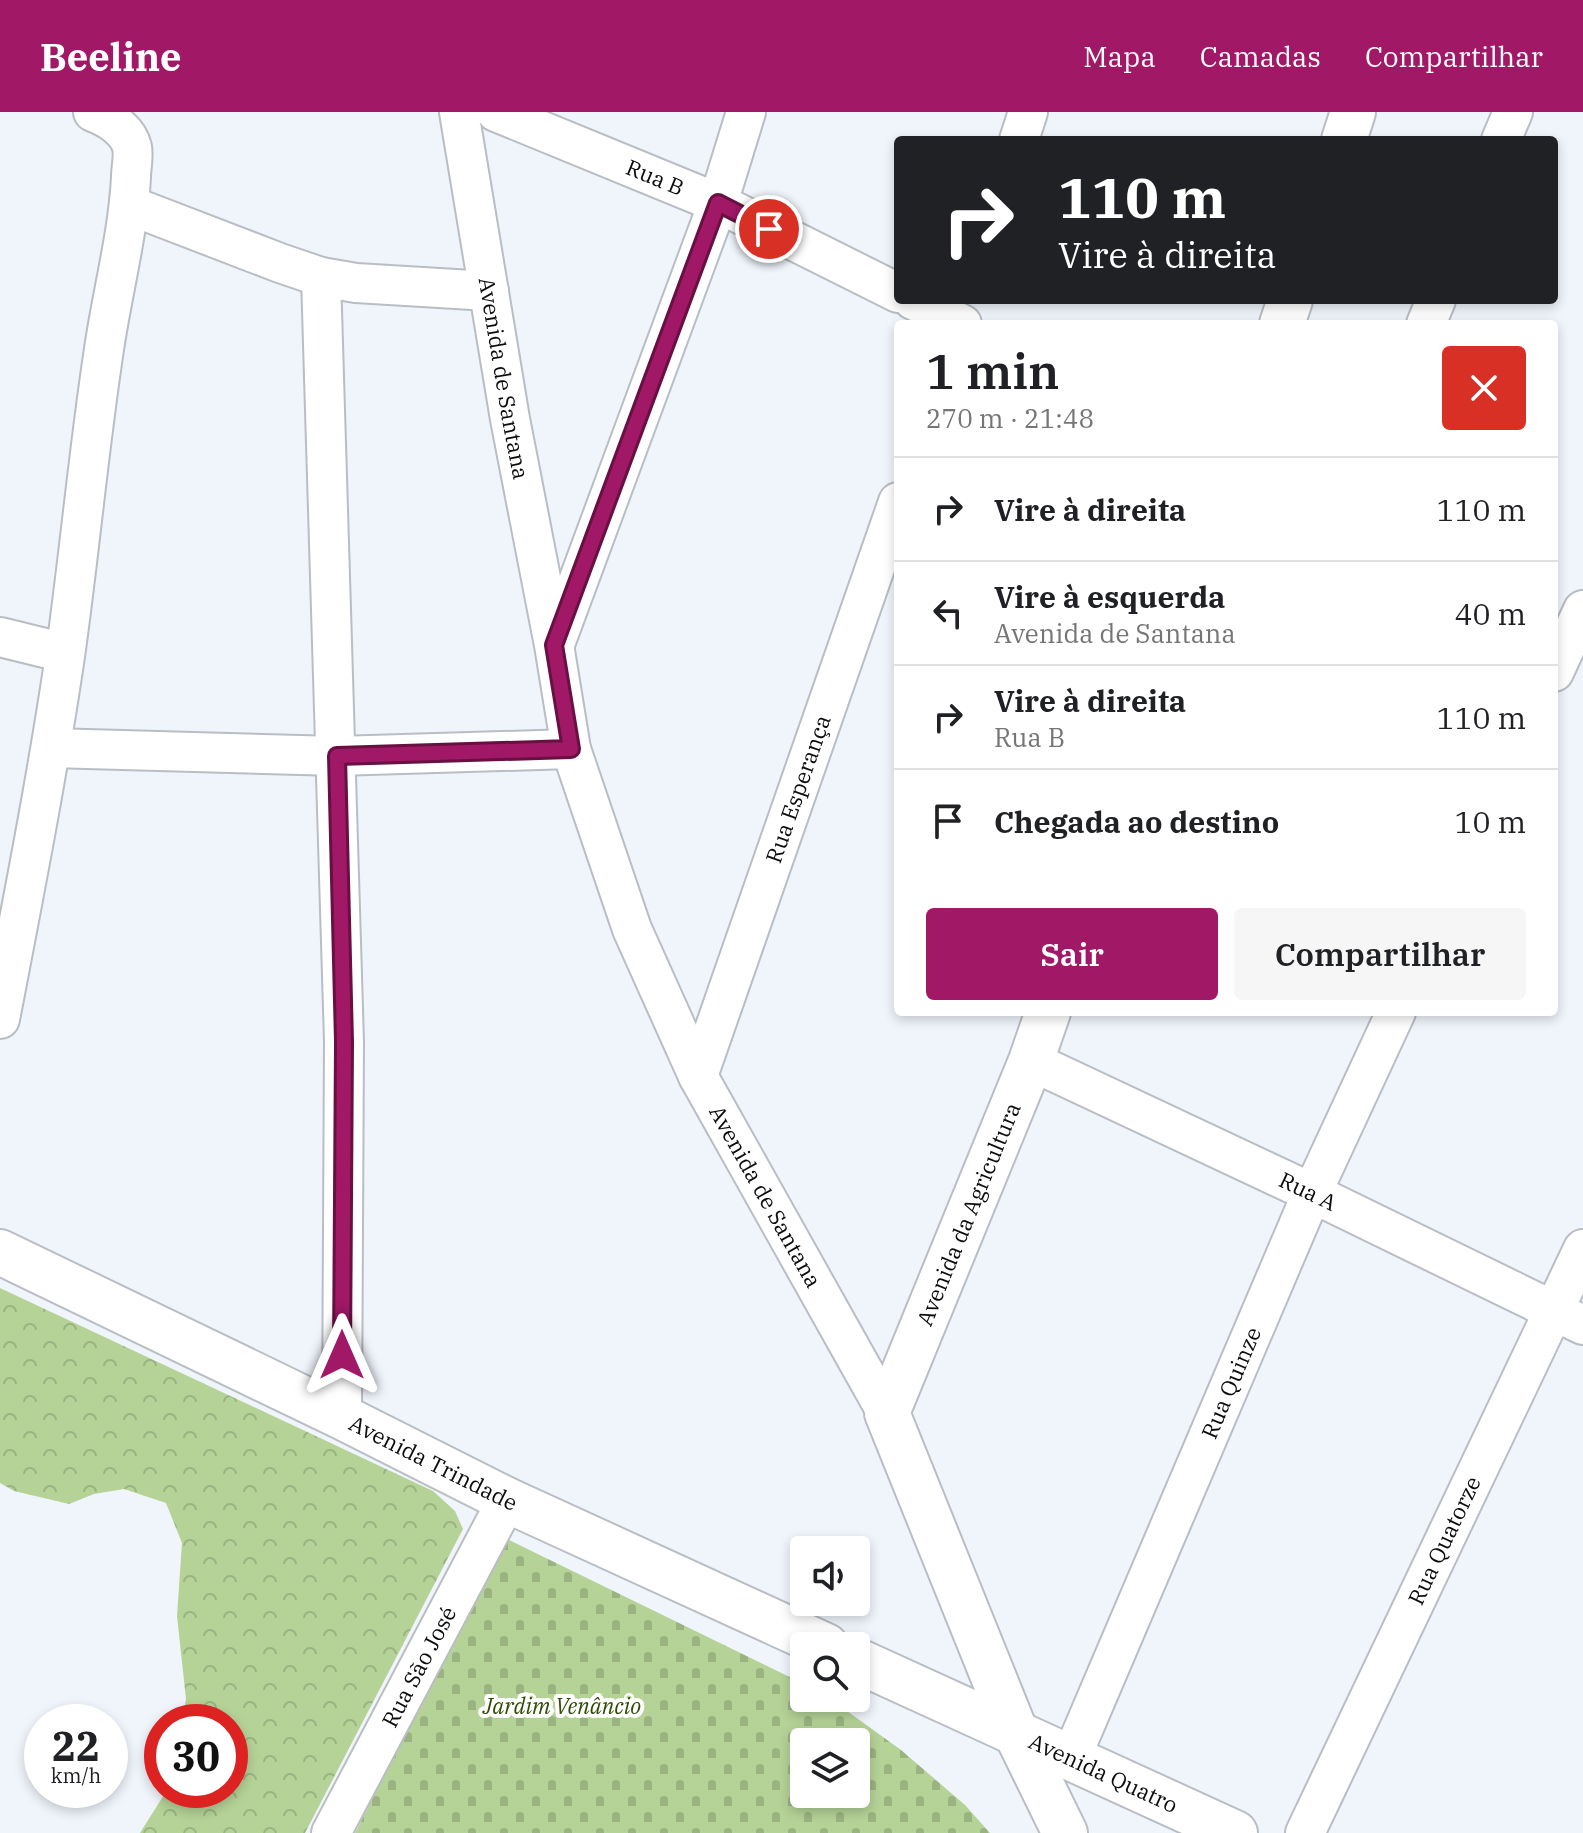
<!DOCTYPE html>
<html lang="pt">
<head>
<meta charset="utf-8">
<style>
	body { margin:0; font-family:"IBM Plex Serif",serif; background:#f6f6f6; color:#202124; height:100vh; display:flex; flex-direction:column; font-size:30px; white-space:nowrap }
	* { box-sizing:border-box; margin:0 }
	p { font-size:26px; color:#757577 }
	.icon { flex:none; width:44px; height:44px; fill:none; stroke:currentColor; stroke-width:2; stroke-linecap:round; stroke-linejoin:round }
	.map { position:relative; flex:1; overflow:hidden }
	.sheet { position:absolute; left:894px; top:208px; width:664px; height:696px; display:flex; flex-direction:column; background:#fff; border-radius:8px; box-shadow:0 4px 12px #0003 }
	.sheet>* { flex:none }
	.banner { position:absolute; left:894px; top:24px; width:664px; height:168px; border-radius:8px; box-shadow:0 4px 12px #0003; background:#202124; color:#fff; overflow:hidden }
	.controls { position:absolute; left:790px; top:1424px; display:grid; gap:16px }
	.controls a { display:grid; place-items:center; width:80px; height:80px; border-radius:8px; background:#fff; box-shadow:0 4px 12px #0003; font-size:40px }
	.speed { position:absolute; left:24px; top:1592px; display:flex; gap:16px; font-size:40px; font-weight:700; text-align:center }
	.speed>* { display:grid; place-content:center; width:104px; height:104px; border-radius:50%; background:#fff; box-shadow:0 4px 12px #0003; line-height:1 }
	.speed small { font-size:20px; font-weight:400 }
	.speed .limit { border:12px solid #d22; background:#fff; color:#111 }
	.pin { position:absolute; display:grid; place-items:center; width:68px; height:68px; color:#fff; margin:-34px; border:4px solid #fff; border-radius:50%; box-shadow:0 2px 8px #0007 }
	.me { position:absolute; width:88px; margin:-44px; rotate:0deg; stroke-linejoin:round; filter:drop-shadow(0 0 6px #0008) }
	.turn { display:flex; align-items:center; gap:28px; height:168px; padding:0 32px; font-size:36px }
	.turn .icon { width:104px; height:104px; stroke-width:2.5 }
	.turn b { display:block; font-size:56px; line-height:68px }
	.round { display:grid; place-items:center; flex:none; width:84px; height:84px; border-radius:8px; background:#f6f6f6 }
	.head { display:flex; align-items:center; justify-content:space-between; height:136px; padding:0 32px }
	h1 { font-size:48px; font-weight:600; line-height:60px }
	.button { display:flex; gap:16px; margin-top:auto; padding:16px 32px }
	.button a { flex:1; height:92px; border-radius:8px; background:#a01866; color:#fff; font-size:32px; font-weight:600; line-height:92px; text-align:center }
	.button a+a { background:#f6f6f6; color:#202124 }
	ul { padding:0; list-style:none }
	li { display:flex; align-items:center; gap:24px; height:104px; padding:0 32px; border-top:2px solid #e0e0e0 }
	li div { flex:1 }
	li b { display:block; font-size:30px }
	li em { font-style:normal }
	header { display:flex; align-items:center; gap:48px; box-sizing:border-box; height:112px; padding:0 40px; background:#a01866; color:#fff }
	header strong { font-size:38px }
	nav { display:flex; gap:44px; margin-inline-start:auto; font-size:28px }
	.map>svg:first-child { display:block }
	.forest { fill:url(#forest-crowns) }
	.cemetery { fill:url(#cemetery-stones); fill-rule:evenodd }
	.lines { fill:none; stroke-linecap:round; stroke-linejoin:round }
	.minor-casing { stroke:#b9bdc4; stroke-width:42 }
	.tertiary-casing { stroke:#b9bdc4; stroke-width:48 }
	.secondary-casing { stroke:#b9bdc4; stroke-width:48 }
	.minor { stroke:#fff; stroke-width:38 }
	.tertiary { stroke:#fff; stroke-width:44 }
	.secondary { stroke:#fff; stroke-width:44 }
	.route-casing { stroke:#681042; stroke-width:20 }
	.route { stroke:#a01866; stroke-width:14 }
	.labels { text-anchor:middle; stroke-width:8; stroke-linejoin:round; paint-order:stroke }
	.street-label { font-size:22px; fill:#0b0c0e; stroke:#fff }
	.park-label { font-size:22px; font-style:italic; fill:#314b04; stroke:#fff }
</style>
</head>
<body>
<header>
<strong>Beeline</strong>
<nav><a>Mapa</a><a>Camadas</a><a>Compartilhar</a></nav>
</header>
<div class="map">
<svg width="1583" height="1721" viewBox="0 0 1583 1721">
	<defs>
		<pattern id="forest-crowns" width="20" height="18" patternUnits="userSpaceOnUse" patternTransform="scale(2)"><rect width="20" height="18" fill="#b5d297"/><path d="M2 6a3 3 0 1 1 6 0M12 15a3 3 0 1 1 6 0" fill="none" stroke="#9ab381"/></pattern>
		<pattern id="cemetery-stones" width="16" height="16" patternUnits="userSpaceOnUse" patternTransform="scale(2)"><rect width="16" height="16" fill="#b5d297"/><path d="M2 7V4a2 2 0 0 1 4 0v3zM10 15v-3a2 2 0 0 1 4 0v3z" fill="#9ab381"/></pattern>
	</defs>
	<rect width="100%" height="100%" fill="#f0f5fc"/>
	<path class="forest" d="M 0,1176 L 433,1379 L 455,1399 L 463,1417 L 305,1721 L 140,1721 L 167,1678 L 230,1678 L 230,1610 L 182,1610 L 186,1587 L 177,1504 L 182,1431 L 166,1391 L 124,1377 L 94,1382 L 69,1392 L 14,1379 L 0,1371 Z"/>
	<path class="cemetery" d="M 505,1426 L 804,1572 L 804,1586 L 829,1586 L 901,1638 L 965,1693 L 990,1721 L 355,1721 ZM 804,1630 L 856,1630 L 856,1682 L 804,1682 Z"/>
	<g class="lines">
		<g class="minor-casing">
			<g id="minor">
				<path id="s1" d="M 459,0 L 510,307 L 554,533 L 571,637 L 632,817 L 698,964 L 887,1301"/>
				<path id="s2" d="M 496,0 L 718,91 L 898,181"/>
				<path d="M 1019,28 L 1028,0"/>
				<path d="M 1501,28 L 1513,0"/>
				<path d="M 129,93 L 280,151 L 321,165 L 356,171 L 489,179"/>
				<path d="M 321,165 L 344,930 L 342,1305"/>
				<path d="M 913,188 L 962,212"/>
				<path d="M 1426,212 L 1436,188"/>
				<path d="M 0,525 L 65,541"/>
				<path d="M 555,532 L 718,91 L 746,0"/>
				<path d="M 1554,560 L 1583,498"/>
				<path d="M 51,636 L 337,644 L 571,637"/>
				<path d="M 0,907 C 23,787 47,666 65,544 C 79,445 88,344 103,244 C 111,185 128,125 131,65 C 131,56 134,44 132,35 C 128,18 109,6 93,0"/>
				<path id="s3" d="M 1031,949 L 1312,1081 L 1583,1213"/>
				<path id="s4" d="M 698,964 L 898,390"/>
				<path id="s5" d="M 1071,1646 L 1312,1081 L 1396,900"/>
				<path id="s6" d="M 331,1721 L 507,1388"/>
				<path id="s7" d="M 1305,1721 L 1583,1137"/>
			</g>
		</g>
		<g class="tertiary-casing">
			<g id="tertiary">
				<path d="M 1344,28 L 1353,0"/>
				<path d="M 1282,212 L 1290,188"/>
				<path id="s8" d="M 1016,1621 L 887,1301 L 1031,949 L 1048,900"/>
			</g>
		</g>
		<g class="secondary-casing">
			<g id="secondary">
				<path id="s9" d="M 0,1140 L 342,1305 L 507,1388 L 826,1534"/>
				<path id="s10" d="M 856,1548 L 1235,1721"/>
				<path d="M 1016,1621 L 1065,1721"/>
			</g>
		</g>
		<use href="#minor" class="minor"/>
		<use href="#tertiary" class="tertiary"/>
		<use href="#secondary" class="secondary"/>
	</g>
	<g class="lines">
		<g class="route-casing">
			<path id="route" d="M 342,1243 L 344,930 L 337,644 L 571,637 L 554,533 L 718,91 L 769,117"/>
		</g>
		<use href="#route" class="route"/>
	</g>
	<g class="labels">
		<g class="street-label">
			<text dy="8" stroke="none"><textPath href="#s2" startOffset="172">Rua B</textPath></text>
			<text dy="8" stroke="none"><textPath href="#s1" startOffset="270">Avenida de Santana</textPath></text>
			<text dy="8" stroke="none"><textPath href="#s4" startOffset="304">Rua Esperança</textPath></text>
			<text dy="8" stroke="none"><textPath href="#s3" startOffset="306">Rua A</textPath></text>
			<text dy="8" stroke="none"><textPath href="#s1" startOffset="1136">Avenida de Santana</textPath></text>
			<text dy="8" stroke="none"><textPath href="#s8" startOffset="560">Avenida da Agricultura</textPath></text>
			<text dy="8" stroke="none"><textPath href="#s5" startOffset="408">Rua Quinze</textPath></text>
			<text dy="8" stroke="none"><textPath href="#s9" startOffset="482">Avenida Trindade</textPath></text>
			<text dy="8" stroke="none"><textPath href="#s7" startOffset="324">Rua Quatorze</textPath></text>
			<text dy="8" stroke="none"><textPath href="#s6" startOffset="188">Rua São José</textPath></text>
			<text dy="8" stroke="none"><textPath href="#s10" startOffset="272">Avenida Quatro</textPath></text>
		</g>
		<g class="park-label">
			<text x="562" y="1602">Jardim Venâncio</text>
		</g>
	</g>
</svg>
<div class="controls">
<a><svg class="icon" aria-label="sound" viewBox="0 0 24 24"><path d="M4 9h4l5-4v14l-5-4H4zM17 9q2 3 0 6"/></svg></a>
<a><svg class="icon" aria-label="search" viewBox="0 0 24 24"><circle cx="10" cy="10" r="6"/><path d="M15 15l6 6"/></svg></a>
<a><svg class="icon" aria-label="layers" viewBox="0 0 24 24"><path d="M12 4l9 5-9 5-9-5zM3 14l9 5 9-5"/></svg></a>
</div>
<div class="speed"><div>22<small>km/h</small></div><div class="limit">30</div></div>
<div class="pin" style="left:769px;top:117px;background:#d93025"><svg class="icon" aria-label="arrive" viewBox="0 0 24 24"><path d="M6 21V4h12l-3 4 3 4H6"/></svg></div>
<svg class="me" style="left:342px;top:1243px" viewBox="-20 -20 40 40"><path d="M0-17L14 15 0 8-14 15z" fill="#a01866" stroke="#fff" stroke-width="4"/></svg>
<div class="banner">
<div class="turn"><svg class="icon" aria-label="right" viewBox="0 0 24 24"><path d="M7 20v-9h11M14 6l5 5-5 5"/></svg><div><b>110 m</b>Vire à direita</div></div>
</div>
<section class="sheet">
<div class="head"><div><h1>1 min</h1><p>270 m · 21:48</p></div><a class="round" style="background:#d93025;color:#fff"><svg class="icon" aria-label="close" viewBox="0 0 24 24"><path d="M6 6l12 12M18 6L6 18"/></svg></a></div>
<ul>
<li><svg class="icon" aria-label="right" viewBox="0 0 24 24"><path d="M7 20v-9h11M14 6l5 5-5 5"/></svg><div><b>Vire à direita</b></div><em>110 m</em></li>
<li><svg class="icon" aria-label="left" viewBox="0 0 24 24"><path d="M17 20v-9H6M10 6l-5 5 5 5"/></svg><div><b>Vire à esquerda</b><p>Avenida de Santana</p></div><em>40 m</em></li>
<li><svg class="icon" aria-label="right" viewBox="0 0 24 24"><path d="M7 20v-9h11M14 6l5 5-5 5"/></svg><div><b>Vire à direita</b><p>Rua B</p></div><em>110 m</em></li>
<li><svg class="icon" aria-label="arrive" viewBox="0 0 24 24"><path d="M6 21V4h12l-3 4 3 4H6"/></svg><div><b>Chegada ao destino</b></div><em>10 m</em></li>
</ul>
<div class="button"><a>Sair</a><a>Compartilhar</a></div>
</section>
</div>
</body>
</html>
